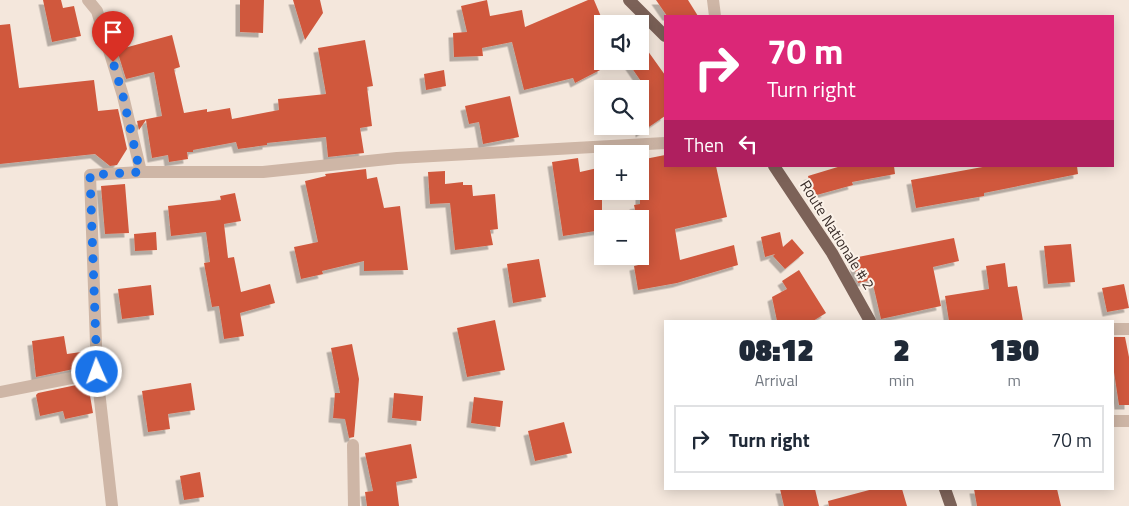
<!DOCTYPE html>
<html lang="en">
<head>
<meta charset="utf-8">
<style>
	body { margin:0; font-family:"Titillium Web",sans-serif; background:#f6f6f7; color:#1f2937; height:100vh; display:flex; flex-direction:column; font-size:19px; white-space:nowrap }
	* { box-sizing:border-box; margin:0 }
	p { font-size:16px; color:#747a83 }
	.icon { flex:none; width:28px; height:28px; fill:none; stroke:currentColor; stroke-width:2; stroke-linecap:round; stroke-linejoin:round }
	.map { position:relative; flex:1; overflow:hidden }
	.side { position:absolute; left:664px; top:320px; width:450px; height:170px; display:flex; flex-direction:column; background:#fff; border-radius:0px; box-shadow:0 2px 12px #0003 }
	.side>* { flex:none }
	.guide { position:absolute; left:664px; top:15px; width:450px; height:152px; border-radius:0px; box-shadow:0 2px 12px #0003; background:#db2777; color:#fff; overflow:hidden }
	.tools { position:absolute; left:594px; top:15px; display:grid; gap:10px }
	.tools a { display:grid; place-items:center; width:55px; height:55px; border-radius:0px; background:#fff; box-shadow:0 2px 12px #0003; font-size:25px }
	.pin { position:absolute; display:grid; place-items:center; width:42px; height:42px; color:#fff; margin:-51px -21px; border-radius:50% 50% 50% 0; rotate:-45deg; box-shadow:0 0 5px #0007 }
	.pin .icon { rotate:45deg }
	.me { position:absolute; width:55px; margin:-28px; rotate:358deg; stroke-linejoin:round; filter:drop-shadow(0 0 4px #0008) }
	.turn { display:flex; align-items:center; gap:18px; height:105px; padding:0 20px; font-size:22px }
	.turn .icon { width:65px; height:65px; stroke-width:2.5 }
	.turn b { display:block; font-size:35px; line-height:42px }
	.then { display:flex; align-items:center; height:48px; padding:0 20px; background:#0003; gap:10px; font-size:19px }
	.eta { display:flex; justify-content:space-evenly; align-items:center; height:85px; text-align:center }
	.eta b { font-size:30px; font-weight:800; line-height:35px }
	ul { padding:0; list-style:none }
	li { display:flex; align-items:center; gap:15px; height:68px; margin:0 10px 8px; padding:0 10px; border:2px solid #e0e1e3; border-radius:0px }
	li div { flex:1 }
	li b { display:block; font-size:19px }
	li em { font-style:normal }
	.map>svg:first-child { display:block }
	.building { fill:#d0593e; filter:url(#shadow) }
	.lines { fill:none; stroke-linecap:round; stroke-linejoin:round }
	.minor { stroke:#ceb6a6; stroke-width:12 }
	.primary { stroke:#7c6258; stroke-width:12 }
	.route { stroke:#1a73e8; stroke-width:9; stroke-dasharray:0 16.2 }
	.labels { text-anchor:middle; stroke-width:4; stroke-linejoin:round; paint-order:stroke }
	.street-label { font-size:15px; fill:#392c28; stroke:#fbf2e9 }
</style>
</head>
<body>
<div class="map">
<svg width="1129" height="506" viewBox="0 0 1129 506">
	<defs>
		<filter id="shadow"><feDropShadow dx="-4.5" dy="4.5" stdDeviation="0" flood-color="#0004"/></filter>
	</defs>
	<rect width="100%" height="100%" fill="#f4e7dc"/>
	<path class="building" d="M 43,0 L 61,0 L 63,8 L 74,6 L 81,36 L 52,42 Z
		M 240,0 L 264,0 L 263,33 L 240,32 Z
		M 293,0 L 320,0 L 323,13 L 305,40 Z
		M 487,0 L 490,16 L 522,10 L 525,27 L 588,0 L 594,0 L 602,19 L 602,69 L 575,83 L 573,78 L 524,90 L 512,42 L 482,48 L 483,56 L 454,57 L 453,33 L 467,32 L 461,6 Z
		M 656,0 L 688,0 L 698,16 L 667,16 Z
		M 10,24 L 19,88 L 94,80 L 98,111 L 118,109 L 127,149 L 117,165 L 110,166 L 95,154 L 0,164 L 0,25 Z
		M 172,35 L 180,67 L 174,69 L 184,113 L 207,109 L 207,112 L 230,108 L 232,119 L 279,110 L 278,99 L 326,94 L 318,48 L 365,40 L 373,86 L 367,87 L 372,126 L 360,128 L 364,153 L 328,157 L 326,137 L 267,143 L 267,145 L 238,149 L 236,142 L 193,150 L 193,152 L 187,152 L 188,159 L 169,162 L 168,155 L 152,158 L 146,120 L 139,130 L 137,121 L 162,116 L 154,72 L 126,79 L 117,50 Z
		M 640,40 L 665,75 L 665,116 L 640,133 L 640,95 L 647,90 L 627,61 L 640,61 Z
		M 444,70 L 446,86 L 426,90 L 424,74 Z
		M 510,96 L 519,137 L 483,144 L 479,122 L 469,124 L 465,106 Z
		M 665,155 L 665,166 L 716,166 L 727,217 L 675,229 L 680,260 L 734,245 L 738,265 L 677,283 L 638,290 L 634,266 L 647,263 L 640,232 L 640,219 L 637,219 L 634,205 L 640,204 L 640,160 Z
		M 578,158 L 580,172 L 602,167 L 602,230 L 563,236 L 552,162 Z
		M 841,166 L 894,166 L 895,174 L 852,182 L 853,185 L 813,196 L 808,176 Z
		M 988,166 L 1077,166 L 1078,174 L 984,193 L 984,196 L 916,208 L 911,180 Z
		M 366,169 L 367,179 L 377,177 L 384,208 L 400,206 L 408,270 L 364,271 L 364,261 L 322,271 L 323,274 L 301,279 L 294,247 L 318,242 L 305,181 L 326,176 L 325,174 Z
		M 445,171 L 445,184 L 463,182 L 463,185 L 472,185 L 473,196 L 495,194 L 498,229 L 490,230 L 493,245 L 455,250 L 450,203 L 430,204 L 428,172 Z
		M 125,184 L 129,233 L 105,234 L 101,186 Z
		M 235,193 L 241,221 L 224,224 L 228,258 L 234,257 L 241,292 L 270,284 L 275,303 L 240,313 L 244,336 L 224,339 L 219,306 L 212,307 L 204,263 L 210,262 L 206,232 L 171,236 L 168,206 L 221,200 L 220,196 Z
		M 156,232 L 157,250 L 135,251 L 134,234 Z
		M 780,232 L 783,247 L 792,239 L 804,253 L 785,269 L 773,256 L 775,254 L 765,257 L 761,237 Z
		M 954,238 L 959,261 L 933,267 L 941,306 L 881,319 L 872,280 L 858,283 L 853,258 Z
		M 1071,244 L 1075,282 L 1048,284 L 1044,246 Z
		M 539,259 L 546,297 L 513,303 L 507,264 Z
		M 1005,263 L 1008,287 L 1017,286 L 1023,321 L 949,321 L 945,296 L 989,289 L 986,266 Z
		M 799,270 L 826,313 L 813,321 L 777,321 L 772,297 L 787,289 L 782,281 Z
		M 1124,284 L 1129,308 L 1107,312 L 1102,288 Z
		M 151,285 L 154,315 L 122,319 L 118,289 Z
		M 495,320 L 505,370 L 467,377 L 457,328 Z
		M 64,336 L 67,354 L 81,352 L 83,367 L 36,377 L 32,341 Z
		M 1112,337 L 1125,337 L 1129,357 L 1129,405 L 1119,405 L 1112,359 Z
		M 352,344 L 359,379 L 354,437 L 349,438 L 345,419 L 333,418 L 335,393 L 340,393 L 331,348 Z
		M 86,383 L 88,384 L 93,413 L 65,419 L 63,411 L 40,416 L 36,395 L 38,393 Z
		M 191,383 L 195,410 L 168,414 L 170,429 L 148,432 L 142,391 Z
		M 394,393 L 423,396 L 421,421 L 392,418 Z
		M 474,397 L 503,401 L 500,427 L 471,423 Z
		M 564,422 L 572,453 L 535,461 L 528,431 Z
		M 411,444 L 417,478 L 396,482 L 399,506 L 367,506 L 365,492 L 373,491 L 365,453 Z
		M 200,472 L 204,497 L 184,500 L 180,476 Z
		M 780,489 L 815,489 L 819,506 L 784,506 Z
		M 873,489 L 902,489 L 907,506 L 829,506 L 828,501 Z
		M 974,489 L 1057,489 L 1061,506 L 977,506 Z"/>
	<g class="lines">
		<path class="minor" d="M 88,0 L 97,11 L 123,96 L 141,172 L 263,172 L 397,158 L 665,143
			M 713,0 L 715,16
			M 1112,329 L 1129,329
			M 0,392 L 97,373
			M 1112,421 L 1129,421
			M 353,445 L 354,506
			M 112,506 L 97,373 L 90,175 L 141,172"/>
		<path class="primary" d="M 629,0 L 665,36
			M 774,166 L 832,253 L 870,321
			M 945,489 L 951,506"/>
	</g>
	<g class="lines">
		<path class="route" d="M 97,372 L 90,175 L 140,172 L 123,96 L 113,62"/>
	</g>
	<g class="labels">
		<g class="street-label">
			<text transform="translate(837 235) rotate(58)" y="5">Route Nationale # 2</text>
		</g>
	</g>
</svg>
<div class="tools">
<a><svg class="icon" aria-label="sound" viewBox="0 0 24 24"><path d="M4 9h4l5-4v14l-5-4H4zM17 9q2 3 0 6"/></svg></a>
<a><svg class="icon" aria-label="search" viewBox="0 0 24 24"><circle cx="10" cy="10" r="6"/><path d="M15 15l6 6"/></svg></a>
<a>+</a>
<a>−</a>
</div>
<div class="pin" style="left:113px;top:62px;background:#d93025"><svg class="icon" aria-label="arrive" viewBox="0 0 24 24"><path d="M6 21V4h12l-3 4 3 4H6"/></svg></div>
<svg class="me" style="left:97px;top:372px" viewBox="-20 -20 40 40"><circle r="17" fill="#1a73e8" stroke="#fff" stroke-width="3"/><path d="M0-11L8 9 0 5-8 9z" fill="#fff"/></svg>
<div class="guide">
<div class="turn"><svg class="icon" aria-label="right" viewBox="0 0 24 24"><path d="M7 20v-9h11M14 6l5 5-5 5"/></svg><div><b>70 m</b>Turn right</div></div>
<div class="then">Then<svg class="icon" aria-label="left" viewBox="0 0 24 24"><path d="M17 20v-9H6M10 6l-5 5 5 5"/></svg></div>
</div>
<section class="side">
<div class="eta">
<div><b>08:12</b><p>Arrival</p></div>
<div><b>2</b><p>min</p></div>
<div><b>130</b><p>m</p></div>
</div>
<ul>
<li><svg class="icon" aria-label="right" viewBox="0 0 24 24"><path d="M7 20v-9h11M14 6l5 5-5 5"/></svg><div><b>Turn right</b></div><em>70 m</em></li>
</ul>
</section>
</div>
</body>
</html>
